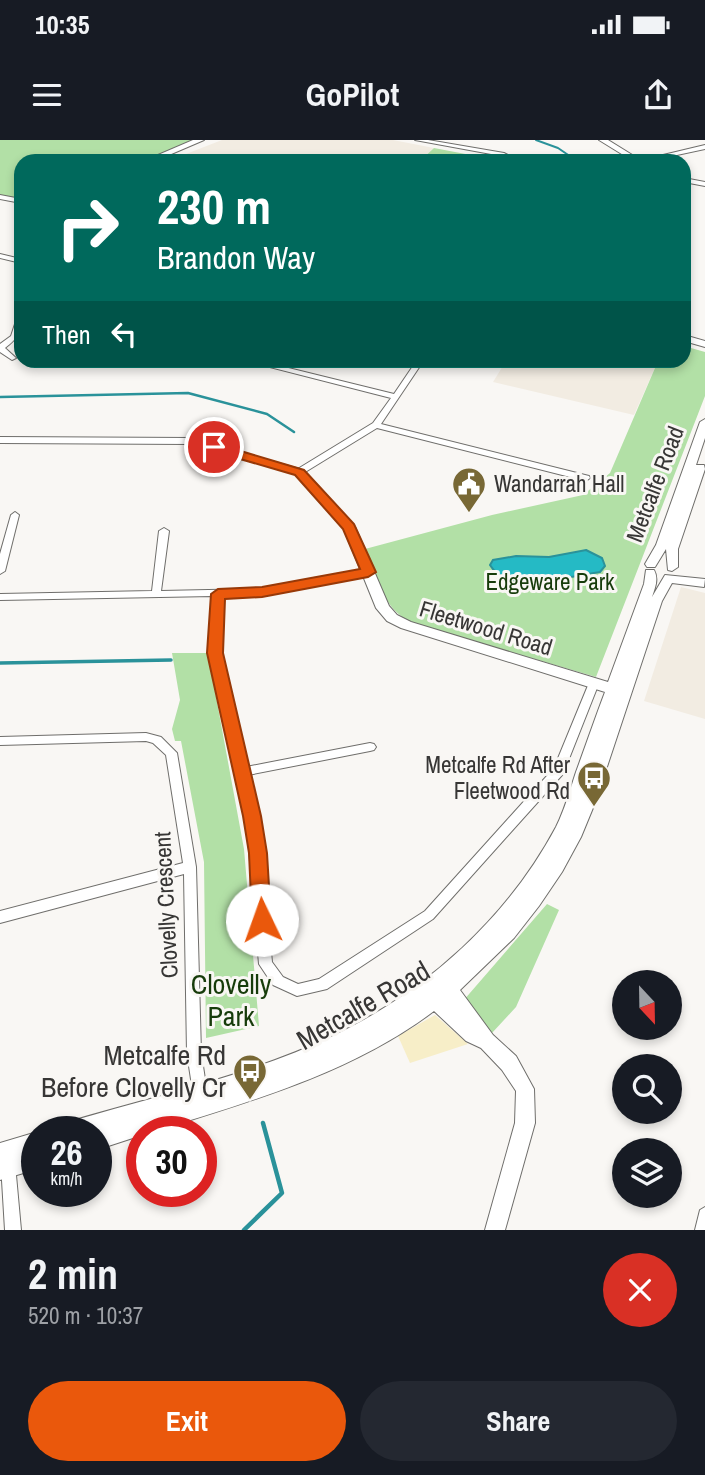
<!DOCTYPE html>
<html lang="en">
<head>
<meta charset="utf-8">
<style>
	body { margin:0; font-family:"Archivo Narrow",sans-serif; background:#242831; color:#f1f3f6; height:100vh; display:flex; flex-direction:column; font-size:26px; white-space:nowrap }
	* { box-sizing:border-box; margin:0 }
	p { font-size:23px; color:#9ea1a6 }
	.icon { flex:none; width:38px; height:38px; fill:none; stroke:currentColor; stroke-width:2; stroke-linecap:round; stroke-linejoin:round }
	.map { position:relative; height:1090px; overflow:hidden }
	.drawer { display:flex; flex-direction:column; background:#171b24; flex:1 }
	.drawer>* { flex:none }
	.guide { position:absolute; left:14px; top:14px; width:677px; height:214px; border-radius:21px; box-shadow:0 4px 10px #0003; background:#00695c; color:#fff; overflow:hidden }
	.needle { width:46px; rotate:158deg }
	.fabs { position:absolute; left:612px; top:830px; display:grid; gap:14px }
	.fabs a { display:grid; place-items:center; width:70px; height:70px; border-radius:50%; background:#171b24; box-shadow:0 4px 10px #0003; font-size:35px }
	.speed { position:absolute; left:21px; top:976px; display:flex; gap:14px; font-size:35px; font-weight:700; text-align:center }
	.speed>* { display:grid; place-content:center; width:91px; height:91px; border-radius:50%; background:#171b24; box-shadow:0 4px 10px #0003; line-height:1 }
	.speed small { font-size:18px; font-weight:400 }
	.speed .limit { border:10px solid #d22; background:#fff; color:#111 }
	.pin { position:absolute; display:grid; place-items:center; width:60px; height:60px; color:#fff; margin:-30px; border:4px solid #fff; border-radius:50%; box-shadow:0 2px 7px #0007 }
	.me { position:absolute; width:77px; margin:-38px; rotate:357deg; stroke-linejoin:round; filter:drop-shadow(0 0 5px #0008) }
	.turn { display:flex; align-items:center; gap:24px; height:147px; padding:0 28px; font-size:32px }
	.turn .icon { width:91px; height:91px; stroke-width:2.5 }
	.turn b { display:block; font-size:49px; line-height:60px }
	.then { display:flex; align-items:center; height:66px; padding:0 28px; background:#0003; gap:14px; font-size:26px }
	.round { display:grid; place-items:center; flex:none; width:74px; height:74px; border-radius:37px; background:#242831 }
	.summary { display:flex; align-items:center; justify-content:space-between; height:119px; padding:0 28px }
	h1 { font-size:42px; font-weight:700; line-height:52px }
	.button { display:flex; gap:14px; margin-top:auto; padding:14px 28px }
	.button a { flex:1; height:80px; border-radius:42px; background:#ea580c; color:#fff; font-size:28px; font-weight:700; line-height:80px; text-align:center }
	.button a+a { background:#242831; color:#f1f3f6 }
	.status { display:flex; justify-content:space-between; align-items:center; height:49px; padding:0 35px; background:#171b24; direction:ltr }
	.status svg { height:19px; fill:currentColor }
	header { display:flex; justify-content:space-between; align-items:center; height:91px; padding:0 28px; background:#171b24; font-size:32px; font-weight:700 }
	.map>svg:first-child { display:block }
	.built { fill:#f2ece2 }
	.green { fill:#b2e0a6 }
	.sand { fill:#f7eec8 }
	.water { fill:#25bac5; stroke:#2a929a; stroke-width:2 }
	.lines { fill:none; stroke-linecap:round; stroke-linejoin:round }
	.stream-far3 { stroke:#2a929a; stroke-width:2 }
	.stream-far2 { stroke:#2a929a; stroke-width:2.5 }
	.stream-far1 { stroke:#2a929a; stroke-width:3.5 }
	.stream { stroke:#2a929a; stroke-width:4.5 }
	.street-casing { stroke:#6f6e6b; stroke-width:2 }
	.secondary-casing { stroke:#6f6e6b; stroke-width:2 }
	.street { fill:#fff; fill-rule:evenodd }
	.secondary { fill:#fff; fill-rule:evenodd }
	.route { fill:#ea580c; stroke:#983908; stroke-width:2 }
	.labels { text-anchor:middle; stroke-width:6; stroke-linejoin:round; paint-order:stroke }
	.poi-label { font-size:23px; fill:#373635; stroke:#f9f7f4; text-anchor:start }
	.street-label { font-size:23px; fill:#373635; stroke:#f9f7f4 }
	.park-label { font-size:23px; fill:#173c0b; stroke:#f9f7f4 }
	.near-park-label { font-size:28px; fill:#173c0b; stroke:#f9f7f4 }
	.near-street-label { font-size:28px; fill:#373635; stroke:#f9f7f4 }
	.near-poi-label { font-size:28px; fill:#373635; stroke:#f9f7f4; text-anchor:end }
</style>
</head>
<body>
<div class="status"><b>10:35</b><svg viewBox="0 0 49 12"><path d="M0 12V9h3v3zM5 12V6h3v6zM10 12V3h3v9zM15 12V0h3v12zM26 1h20v11H26zM47 4h2v5h-2z"/></svg></div>
<header><svg class="icon" aria-label="menu" viewBox="0 0 24 24"><path d="M4 6h16M4 12h16M4 18h16"/></svg>GoPilot<svg class="icon" aria-label="share" viewBox="0 0 24 24"><path d="M12 15V3M7 8l5-5 5 5M5 13v7h14v-7"/></svg></header>
<div class="map">
<svg width="705" height="1090" viewBox="0 0 705 1090">
	<rect width="100%" height="100%" fill="#f9f7f4"/>
	<path class="built" d="M 222,0 L 393,0 L 434,8 L 420,21 L 168,21 Z
		M 506,221 L 658,221 L 634,275 L 493,242 Z
		M 681,447 L 705,453 L 705,579 L 644,561 Z"/>
	<path class="green" d="M 0,0 L 196,0 L 141,21 L 21,21 L 21,61 L 0,56 Z
		M 434,8 L 502,21 L 420,21 Z
		M 684,206 L 705,212 L 705,256 L 596,537 L 412,483 C 381,467 378,439 365,409 L 492,375 L 583,355 L 610,333 L 658,221 L 684,220 Z
		M 172,513 L 208,513 L 244,709 L 259,886 L 206,898 L 204,722 L 181,601 L 175,601 L 172,589 L 180,560 Z
		M 547,764 L 559,770 L 516,867 L 492,893 L 463,861 Z"/>
	<path class="sand" d="M 435,875 L 468,904 L 410,923 L 398,896 Z"/>
	<path class="water" d="M 586,410 L 602,418 L 605,426 L 600,432 C 572,436 506,454 490,425 L 493,420 L 516,416 L 549,417 Z"/>
	<g class="lines">
		<path class="stream-far3" d="M 536,0 L 558,8 L 577,21"/>
		<path class="stream-far2" d="M 0,257 L 188,253 L 267,274 L 294,292"/>
		<path class="stream-far1" d="M 0,523 L 171,520"/>
		<path class="stream" d="M 244,1090 L 282,1053 L 263,983"/>
		<g class="street-casing">
			<path id="street" d="M 415,0 L 428,0 L 504,13 L 519,21 L 512,21 L 502,16 Z
				M 705,5 L 705,9 L 649,21 L 638,21 Z
				M 0,114 L 21,119 L 21,123 L 0,118 Z
				M 18,175 L 21,175 C 21,193 19,197 5,208 L 16,218 L 12,220 L 0,212 L 0,204 L 11,196 Z
				M 242,220 L 256,220 L 394,254 L 417,220 L 424,220 L 381,284 L 589,336 L 590,338 L 586,341 L 377,288 L 302,334 L 296,334 L 296,330 L 373,283 L 391,258 Z
				M 15,372 L 19,375 L 5,431 L 0,434 L 0,414 L 11,375 Z
				M 164,388 L 169,391 L 161,451 L 262,449 L 368,429 L 373,432 L 368,435 L 262,455 L 223,456 L 220,513 L 246,627 L 370,603 L 374,604 L 376,607 L 374,610 L 370,611 L 248,635 L 258,676 L 272,822 L 283,837 L 298,844 L 319,839 L 425,771 L 554,628 L 589,543 L 594,539 L 599,543 L 563,634 L 433,779 L 327,849 L 297,856 L 273,845 L 259,824 L 246,676 L 210,513 L 213,456 L 0,460 L 0,454 L 152,451 L 159,391 Z
				M 146,593 L 161,597 L 177,613 L 196,727 L 201,913 L 208,959 L 206,964 L 201,966 L 196,964 L 194,959 L 187,913 L 184,734 L 0,783 L 0,771 L 183,723 L 166,615 L 153,603 L 146,601 L 0,605 L 0,597 Z
				M 8,1017 L 13,1019 L 15,1024 L 21,1090 L 5,1090 L 1,1024 L 3,1019 Z
				M 705,1067 L 705,1090 L 695,1090 L 700,1070 Z"/>
		</g>
		<g class="secondary-casing">
			<path id="secondary" d="M 193,0 L 204,0 L 155,21 L 144,21 Z
				M 599,0 L 608,0 L 642,21 L 633,21 Z
				M 684,38 L 705,42 L 705,46 L 684,42 Z
				M 0,55 L 21,59 L 21,63 L 0,59 Z
				M 684,195 L 705,201 L 705,207 L 684,201 Z
				M 705,279 L 705,298 L 696,325 L 704,325 L 705,329 L 678,409 L 678,427 L 672,431 L 668,430 L 666,409 L 655,427 L 647,427 L 645,424 L 656,405 L 700,282 Z
				M 0,297 L 191,298 L 303,330 L 355,387 L 389,466 L 397,475 L 411,482 L 608,542 L 644,444 L 646,430 L 654,430 C 659,439 655,448 652,457 L 665,435 L 705,439 L 704,447 L 672,443 L 662,461 L 595,663 L 581,697 L 562,732 L 539,766 L 514,798 L 460,850 L 493,895 L 516,916 L 534,949 L 535,983 L 505,1090 L 485,1090 L 515,983 L 516,951 L 502,930 L 481,908 L 466,901 L 434,871 C 352,933 249,962 152,992 L 142,992 L 142,995 L 96,1010 L 96,992 L 58,992 L 61,985 L 68,982 C 157,956 251,935 335,895 C 428,850 508,777 556,687 C 565,669 570,650 576,632 C 586,605 595,578 605,552 L 401,488 L 387,481 L 376,468 L 344,389 L 295,334 L 190,304 L 0,303 Z
				M 37,992 L 37,1029 L 0,1040 L 0,1003 Z"/>
		</g>
		<use href="#street" class="street"/>
		<use href="#secondary" class="secondary"/>
	</g>
	<path class="route" d="M 214,303 L 304,330 L 354,384 L 376,432 L 368,437 L 262,457 L 225,459 L 223,513 L 261,676 L 267,713 L 271,780 L 269,786 L 262,789 L 255,786 L 252,780 L 249,713 L 243,676 L 207,513 L 211,454 L 218,449 L 262,447 L 360,429 L 343,389 L 295,335 L 209,310 L 209,304 Z"/>
	<defs>
		<g id="civic-pin" transform="scale(1.75)"><path d="M0 17L-7.5 6A9.5 9.5 0 1 1 7.5 6Z" fill="#786835" stroke="#f9f7f4"/><path d="M-.6-6.5H3V-4.5H.6V-3L4-1V1h2V6H-6V1h2V-1L-.6-3ZM-1.2 2.5V6h2.4V2.5Z" fill="#fff"/></g>
		<g id="bus-pin" transform="scale(1.75)"><path d="M0 17L-7.5 6A9.5 9.5 0 1 1 7.5 6Z" fill="#786835" stroke="#f9f7f4"/><path d="M-5-6H5V4H4V6H2V4H-2V6H-4V4H-5ZM-3.5-4V0h7V-4ZM-3.5 1.2v1.5H-2V1.2ZM2 1.2v1.5H3.5V1.2Z" fill="#fff"/></g>
	</defs>
	<g fill-rule="evenodd">
		<use href="#civic-pin" x="469" y="344"/>
		<use href="#bus-pin" x="594" y="638"/>
		<use href="#bus-pin" x="250" y="931"/>
	</g>
	<g class="labels">
		<g class="poi-label">
			<text x="494" y="352">Wandarrah Hall</text>
			<text x="570" y="633" text-anchor="end">Metcalfe Rd After<tspan x="570" dy="26">Fleetwood Rd</tspan></text>
		</g>
		<g class="street-label">
			<text transform="translate(655 344) rotate(-69)" y="8">Metcalfe Road</text>
			<text transform="translate(486 488) rotate(17)" y="8">Fleetwood Road</text>
			<text transform="translate(166 765) rotate(-93)" y="8">Clovelly Crescent</text>
		</g>
		<g class="park-label">
			<text x="550" y="450">Edgeware Park</text>
		</g>
		<g class="near-park-label">
			<text x="231" y="854">Clovelly<tspan x="231" dy="32">Park</tspan></text>
		</g>
		<g class="near-street-label">
			<text transform="translate(363 865) rotate(-30)" y="10">Metcalfe Road</text>
		</g>
		<g class="near-poi-label">
			<text x="226" y="925">Metcalfe Rd<tspan x="226" dy="32">Before Clovelly Cr</tspan></text>
		</g>
	</g>
</svg>
<div class="fabs">
<a><svg class="needle" viewBox="-14 -14 28 28"><path d="M0-13l5 13h-10z" fill="#e53935"/><path d="M0 13l5-13h-10z" fill="#9ea1a6"/></svg></a>
<a><svg class="icon" aria-label="search" viewBox="0 0 24 24"><circle cx="10" cy="10" r="6"/><path d="M15 15l6 6"/></svg></a>
<a><svg class="icon" aria-label="layers" viewBox="0 0 24 24"><path d="M12 4l9 5-9 5-9-5zM3 14l9 5 9-5"/></svg></a>
</div>
<div class="speed"><div>26<small>km/h</small></div><div class="limit">30</div></div>
<div class="pin" style="left:214px;top:307px;background:#d93025"><svg class="icon" aria-label="arrive" viewBox="0 0 24 24"><path d="M6 21V4h12l-3 4 3 4H6"/></svg></div>
<svg class="me" style="left:262px;top:780px" viewBox="-20 -20 40 40"><circle r="19" fill="#fff"/><path d="M0-13L10 11 0 6-10 11z" fill="#ea580c"/></svg>
<div class="guide">
<div class="turn"><svg class="icon" aria-label="right" viewBox="0 0 24 24"><path d="M7 20v-9h11M14 6l5 5-5 5"/></svg><div><b>230 m</b>Brandon Way</div></div>
<div class="then">Then<svg class="icon" aria-label="left" viewBox="0 0 24 24"><path d="M17 20v-9H6M10 6l-5 5 5 5"/></svg></div>
</div>
</div>
<section class="drawer">
<div class="summary"><div><h1>2 min</h1><p>520 m · 10:37</p></div><a class="round" style="background:#d93025;color:#fff"><svg class="icon" aria-label="close" viewBox="0 0 24 24"><path d="M6 6l12 12M18 6L6 18"/></svg></a></div>
<div class="button"><a>Exit</a><a>Share</a></div>
</section>
</body>
</html>
